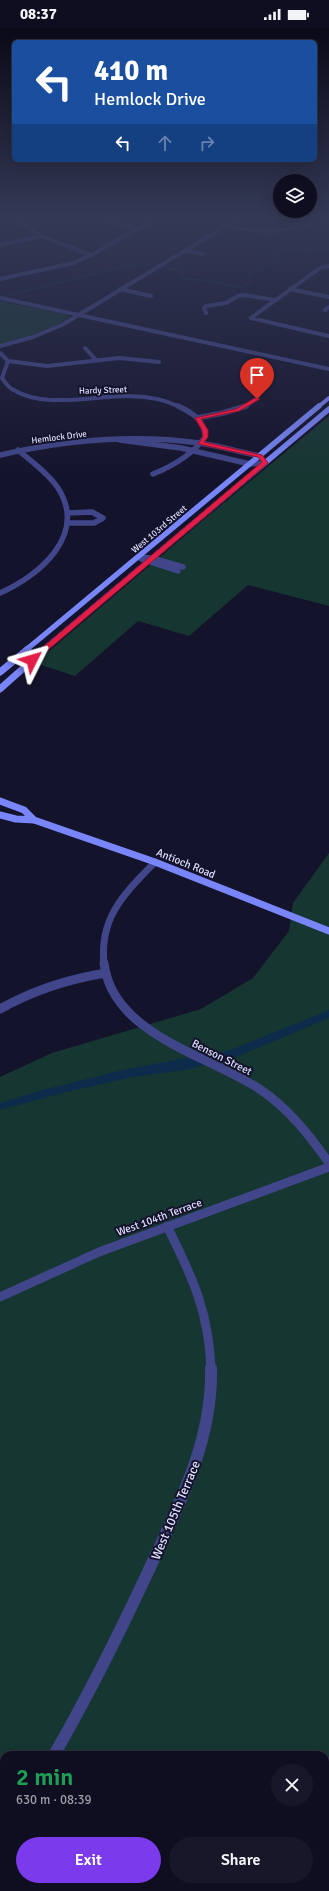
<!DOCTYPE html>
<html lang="en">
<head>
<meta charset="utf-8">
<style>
	body { margin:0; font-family:Signika,sans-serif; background:#18172a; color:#f1f3f6; height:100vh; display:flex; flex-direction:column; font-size:15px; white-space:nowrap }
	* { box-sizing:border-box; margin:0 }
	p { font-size:13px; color:#9b9ca5 }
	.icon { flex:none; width:22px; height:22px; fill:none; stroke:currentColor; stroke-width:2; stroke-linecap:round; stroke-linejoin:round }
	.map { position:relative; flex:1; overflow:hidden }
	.details { position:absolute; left:0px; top:1723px; width:329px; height:140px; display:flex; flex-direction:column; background:#0f0e21; border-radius:12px 12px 0 0; box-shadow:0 4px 16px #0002,0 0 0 1px #2f2e3f }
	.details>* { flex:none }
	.hud { position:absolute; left:12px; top:12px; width:305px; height:122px; border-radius:6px; box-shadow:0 4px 16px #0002,0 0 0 1px #2f2e3f; background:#1a4fa0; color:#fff; overflow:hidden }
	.fabs { position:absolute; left:273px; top:146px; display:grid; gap:8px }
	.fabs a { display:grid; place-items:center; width:44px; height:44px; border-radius:50%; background:#0f0e21; box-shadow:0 4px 16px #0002,0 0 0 1px #2f2e3f; font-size:20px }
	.pin { position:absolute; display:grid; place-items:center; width:34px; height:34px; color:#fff; margin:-41px -17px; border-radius:50% 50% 50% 0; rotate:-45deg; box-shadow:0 0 4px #0007 }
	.pin .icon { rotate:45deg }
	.me { position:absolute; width:44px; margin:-22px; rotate:50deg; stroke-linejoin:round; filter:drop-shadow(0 0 3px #0008) }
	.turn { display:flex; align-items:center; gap:14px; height:84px; padding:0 16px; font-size:18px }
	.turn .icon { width:52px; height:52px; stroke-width:2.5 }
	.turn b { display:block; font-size:28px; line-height:34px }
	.lanes { display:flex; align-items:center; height:38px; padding:0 16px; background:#0003; justify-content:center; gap:20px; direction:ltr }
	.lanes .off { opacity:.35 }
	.round { display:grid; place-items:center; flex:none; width:42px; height:42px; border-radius:21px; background:#18172a }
	.overview { display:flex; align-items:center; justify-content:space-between; height:68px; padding:0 16px }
	h1 { font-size:24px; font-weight:600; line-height:30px; color:#1e9e55 }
	.button { display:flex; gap:8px; margin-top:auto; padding:8px 16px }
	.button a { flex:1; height:46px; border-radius:24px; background:#7c3aed; color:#fff; font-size:16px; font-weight:600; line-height:46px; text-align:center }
	.button a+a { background:#18172a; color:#f1f3f6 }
	.status { display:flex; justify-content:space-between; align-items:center; height:28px; padding:0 20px; background:#0f0e21; direction:ltr }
	.status svg { height:11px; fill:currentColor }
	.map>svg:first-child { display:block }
	.green { fill:#163631; fill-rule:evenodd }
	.water { fill:#0d2b4a }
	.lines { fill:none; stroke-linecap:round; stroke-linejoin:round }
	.stream { stroke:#0d2b4a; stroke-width:1.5 }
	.minor-far3 { stroke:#404689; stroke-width:4 }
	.minor-far2 { stroke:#404689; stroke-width:5.5 }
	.minor-far1 { stroke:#404689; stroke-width:9 }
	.minor { stroke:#404689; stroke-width:12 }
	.tertiary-far3 { stroke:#404689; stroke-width:4 }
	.tertiary-far2 { stroke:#404689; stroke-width:7 }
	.tertiary-far1 { stroke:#404689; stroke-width:9 }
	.tertiary { stroke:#404689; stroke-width:12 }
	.secondary-far2 { stroke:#7986fa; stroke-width:4 }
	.secondary-far1 { stroke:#7986fa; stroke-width:5.5 }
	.secondary { stroke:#7986fa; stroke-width:7 }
	.route { fill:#e11d48; stroke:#92132f }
	.labels { text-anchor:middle; stroke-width:4; stroke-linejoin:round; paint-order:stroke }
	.far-street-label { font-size:9px; fill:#dfdffe; stroke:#14132c }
	.street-label { font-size:11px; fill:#dfdffe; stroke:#14132c }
	.near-street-label { font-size:13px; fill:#dfdffe; stroke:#14132c }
</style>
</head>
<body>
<div class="status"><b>08:37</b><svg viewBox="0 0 49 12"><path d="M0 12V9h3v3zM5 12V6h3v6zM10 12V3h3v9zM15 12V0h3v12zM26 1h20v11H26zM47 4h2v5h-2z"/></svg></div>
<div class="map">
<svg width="329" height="1863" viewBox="0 0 329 1863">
	<rect width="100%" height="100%" fill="#14132c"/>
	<path class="green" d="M 0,273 L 64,286 L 70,289 L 50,301 L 0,317 Z
		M 329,388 L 329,578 L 248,557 L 189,608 L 138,593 L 75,648 L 35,635 L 208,488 Z
		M 329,825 L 329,1863 L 0,1863 L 0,1049 L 52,1025 L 201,981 L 253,950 L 289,903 L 293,875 ZM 4,1727 L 325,1727 L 325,1859 L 4,1859 Z"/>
	<path class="water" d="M 329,982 L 329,990 L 231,1031 L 184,1042 L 133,1049 L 66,1064 L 0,1082 L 0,1075 L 39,1063 L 127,1041 L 231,1022 Z"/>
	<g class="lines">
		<path class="stream" d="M 5,268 L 125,238 L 142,236 L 180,242 L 184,251 L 204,252 L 242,260 L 248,256 L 250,252 L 247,248 L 276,232 L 276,227 L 270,224 C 288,217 310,221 329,222"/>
		<path class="minor-far3" d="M 16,190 L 41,208 L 91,227
			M 101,190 L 139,201
			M 225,198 C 258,205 290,206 321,190
			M 0,217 L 41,208
			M 186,223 L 203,226
			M 329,238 L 320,240 L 251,290 L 329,308
			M 0,251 L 73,235 L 91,227 L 157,190
			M 120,261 L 151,268
			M 290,261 L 329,269
			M 325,282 L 329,279
			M 206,285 L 204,280 L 206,278 L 226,275 L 238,268 L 245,267 L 275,272
			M 0,318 L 33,309 L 62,297 L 239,190
			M 85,320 L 96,332
			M 0,325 L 8,333 L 2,350 C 5,354 8,359 12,361 C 42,381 93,368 127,368 C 145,368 164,371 180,379
			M 8,333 L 47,338 L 119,330 L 159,334
			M 245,379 L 257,370 L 260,363 L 248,355"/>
		<path class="minor-far2" d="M 197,390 L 223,385 L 246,378
			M 0,427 C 65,412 134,406 200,415 C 220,418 240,424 260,428 L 265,435 L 250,436 L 181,420 L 120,412
			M 153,446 C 173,438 192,427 205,409 C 204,392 193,385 178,378
			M 67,485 L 92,484 L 103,490 L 94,495 L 68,495
			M 139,529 L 152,530 L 183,539
			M 141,531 L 178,543
			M 0,565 C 39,548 88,507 58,460 C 48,445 32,434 18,422"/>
		<path class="minor-far1" d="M 0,981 C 34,962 68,951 106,945
			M 167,1198 C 192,1248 209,1284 211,1341
			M 0,1269 L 99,1224 L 329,1139"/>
		<path class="minor" d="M 54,1727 C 88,1668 118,1608 147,1546 C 177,1481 213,1414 211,1340
			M 0,1812 L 4,1806"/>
		<path class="tertiary-far3" d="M 0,270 L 329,341"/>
		<path class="tertiary-far2" d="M 104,936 C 99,889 125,865 155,834"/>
		<path class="tertiary-far1" d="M 104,935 C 112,1007 211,1028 261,1062 C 289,1081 310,1108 329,1135"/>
		<path class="tertiary" d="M 325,1746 L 329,1735
			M 284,1863 L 285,1859"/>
		<path class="secondary-far2" d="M 318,379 L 329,370"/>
		<path class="secondary-far1" d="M 26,622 L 319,378
			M 43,622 L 329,381"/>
		<path class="secondary" d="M 0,644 L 28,621
			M 0,661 L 45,621
			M 0,773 L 24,782 L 34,792
			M 0,787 L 16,791 L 34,792 L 155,834 L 329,903"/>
	</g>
	<linearGradient id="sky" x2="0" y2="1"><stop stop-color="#0b0a18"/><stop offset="0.42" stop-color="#343956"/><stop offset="1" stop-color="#343956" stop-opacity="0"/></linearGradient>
	<rect width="329" height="451" fill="url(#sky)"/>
	<path class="route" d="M 255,370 L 260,371 L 239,383 L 201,391 L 208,402 L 208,409 L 204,414 L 262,427 L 268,435 L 267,436 L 35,633 L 30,633 L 30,630 L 262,434 L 258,429 L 198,416 L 203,409 L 202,402 L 195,390 L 236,381 Z"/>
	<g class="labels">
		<g class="far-street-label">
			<text transform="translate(103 362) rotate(-2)" y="3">Hardy Street</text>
			<text transform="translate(59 409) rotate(-7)" y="3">Hemlock Drive</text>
			<text transform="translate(159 501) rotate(-40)" y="3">West 103rd Street</text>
		</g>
		<g class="street-label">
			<text transform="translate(186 835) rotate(22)" y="4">Antioch Road</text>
			<text transform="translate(222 1029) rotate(27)" y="4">Benson Street</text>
			<text transform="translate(159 1189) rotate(-20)" y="4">West 104th Terrace</text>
		</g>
		<g class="near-street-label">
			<text transform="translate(175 1482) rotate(-67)" y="5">West 105th Terrace</text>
		</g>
	</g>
</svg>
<div class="fabs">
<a><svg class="icon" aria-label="layers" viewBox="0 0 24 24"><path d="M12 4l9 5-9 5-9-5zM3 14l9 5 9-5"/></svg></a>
</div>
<div class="pin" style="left:257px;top:371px;background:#d93025"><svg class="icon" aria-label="arrive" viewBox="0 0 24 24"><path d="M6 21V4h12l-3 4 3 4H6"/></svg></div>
<svg class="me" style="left:32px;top:632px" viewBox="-20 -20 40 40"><path d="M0-17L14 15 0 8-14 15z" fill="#e11d48" stroke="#fff" stroke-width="4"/></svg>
<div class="hud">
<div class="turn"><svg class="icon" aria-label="left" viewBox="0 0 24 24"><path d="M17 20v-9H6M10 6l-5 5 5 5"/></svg><div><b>410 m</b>Hemlock Drive</div></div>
<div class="lanes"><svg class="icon" aria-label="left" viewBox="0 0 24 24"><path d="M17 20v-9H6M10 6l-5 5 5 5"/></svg><svg class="icon off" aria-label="ahead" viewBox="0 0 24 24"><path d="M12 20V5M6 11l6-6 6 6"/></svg><svg class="icon off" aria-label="right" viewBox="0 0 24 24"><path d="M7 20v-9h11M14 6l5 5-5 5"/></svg></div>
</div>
<section class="details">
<div class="overview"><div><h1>2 min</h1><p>630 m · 08:39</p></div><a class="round"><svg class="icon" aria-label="close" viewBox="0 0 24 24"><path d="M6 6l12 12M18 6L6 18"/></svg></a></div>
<div class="button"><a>Exit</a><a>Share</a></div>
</section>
</div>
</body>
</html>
